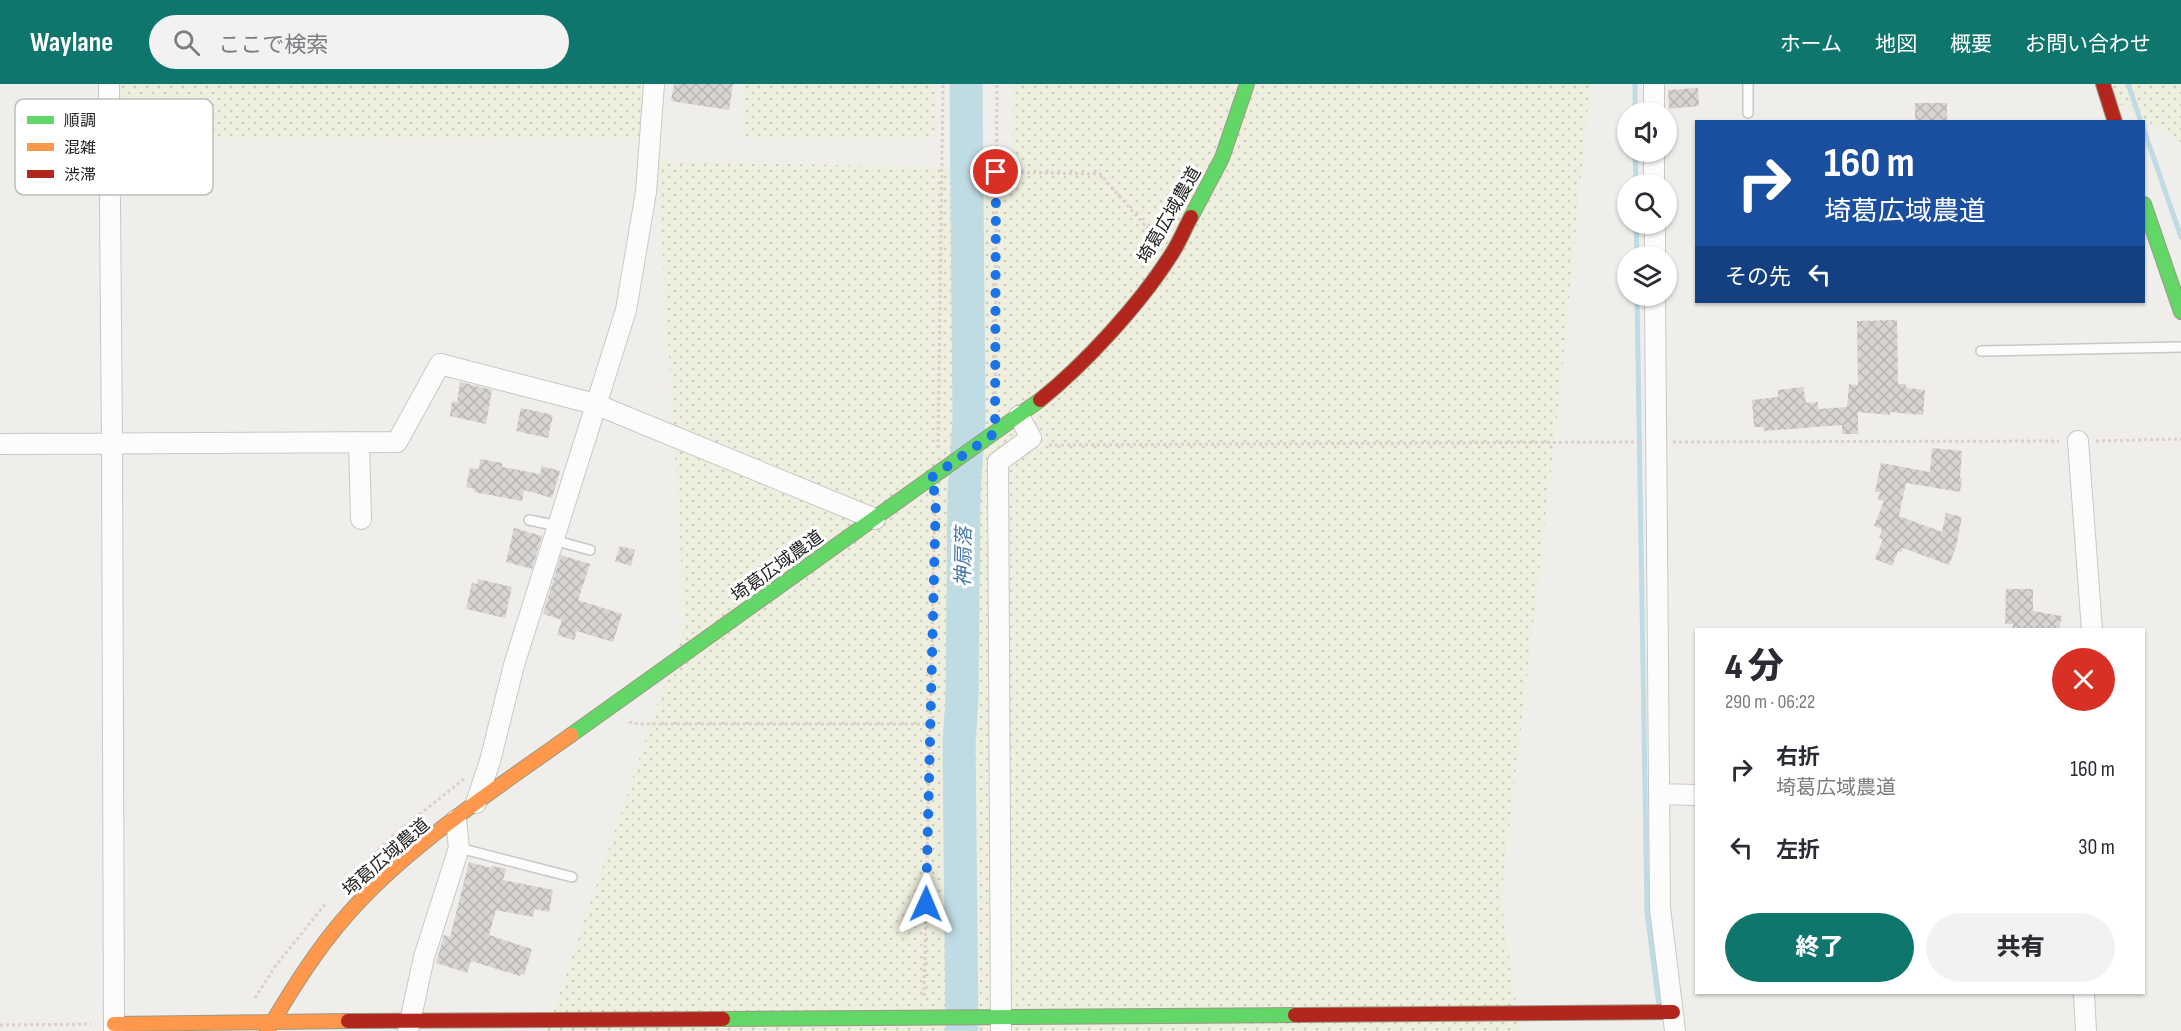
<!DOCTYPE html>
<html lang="ja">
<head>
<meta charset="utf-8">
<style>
	body { margin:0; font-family:"Sofia Sans Condensed","Noto Sans JP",sans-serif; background:#f2f2f3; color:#2b2b33; height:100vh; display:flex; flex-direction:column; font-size:22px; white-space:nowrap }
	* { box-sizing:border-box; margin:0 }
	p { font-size:20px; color:#7c7c81 }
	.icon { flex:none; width:33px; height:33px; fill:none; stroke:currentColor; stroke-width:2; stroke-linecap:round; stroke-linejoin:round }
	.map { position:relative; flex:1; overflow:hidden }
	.drawer { position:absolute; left:1695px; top:544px; width:450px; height:366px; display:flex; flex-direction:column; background:#fff; border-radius:0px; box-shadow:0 2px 4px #0004 }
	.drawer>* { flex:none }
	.hud { position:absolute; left:1695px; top:36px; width:450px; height:183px; border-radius:0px; box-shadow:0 2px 4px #0004; background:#1a4fa0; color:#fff; overflow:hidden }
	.buttons { position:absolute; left:1617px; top:18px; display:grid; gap:12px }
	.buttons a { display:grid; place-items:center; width:60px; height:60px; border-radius:50%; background:#fff; box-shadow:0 2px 4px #0004; font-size:30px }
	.pin { position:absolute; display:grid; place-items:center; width:51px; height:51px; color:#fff; margin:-26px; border:3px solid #fff; border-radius:50%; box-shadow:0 2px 6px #0007 }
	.me { position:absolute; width:66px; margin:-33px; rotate:1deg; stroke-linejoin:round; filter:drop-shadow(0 0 4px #0008) }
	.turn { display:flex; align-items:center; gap:21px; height:126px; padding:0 30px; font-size:27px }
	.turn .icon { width:78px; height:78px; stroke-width:2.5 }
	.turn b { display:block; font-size:42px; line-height:51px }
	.then { display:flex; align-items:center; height:57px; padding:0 30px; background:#0003; gap:12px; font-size:22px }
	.round { display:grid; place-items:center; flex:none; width:63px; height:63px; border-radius:32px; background:#f2f2f3 }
	.overview { display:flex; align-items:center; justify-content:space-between; height:102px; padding:0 30px }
	h1 { font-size:36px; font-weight:800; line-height:45px }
	.action { display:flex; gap:12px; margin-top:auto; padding:12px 30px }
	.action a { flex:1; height:69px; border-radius:36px; background:#0f766e; color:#fff; font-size:24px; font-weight:800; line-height:69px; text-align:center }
	.action a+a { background:#f2f2f3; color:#2b2b33 }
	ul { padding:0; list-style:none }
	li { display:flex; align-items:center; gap:18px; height:78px; padding:0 30px }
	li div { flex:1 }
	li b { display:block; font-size:22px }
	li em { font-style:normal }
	header { display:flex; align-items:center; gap:36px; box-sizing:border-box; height:84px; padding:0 30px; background:#0f766e; color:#fff }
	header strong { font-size:28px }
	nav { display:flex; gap:33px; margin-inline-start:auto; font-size:21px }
	.search { width:420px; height:54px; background:#f2f2f3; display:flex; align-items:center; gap:15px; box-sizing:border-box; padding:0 21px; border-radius:33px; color:#7c7c81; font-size:22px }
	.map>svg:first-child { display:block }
	.farmland { fill:url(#farmland-dots) }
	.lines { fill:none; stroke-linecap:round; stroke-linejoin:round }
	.stream { stroke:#bfdbe3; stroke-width:5 }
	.river { stroke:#bfdbe3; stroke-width:33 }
	.building { fill:url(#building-cross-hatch) }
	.lane-casing { stroke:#c9c8c7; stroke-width:12 }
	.street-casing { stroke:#c9c8c7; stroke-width:22 }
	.fast-casing { stroke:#999a82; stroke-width:16 }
	.slow-casing { stroke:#999a82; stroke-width:16 }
	.jam-casing { stroke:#999a82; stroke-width:16 }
	.path { stroke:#dccecd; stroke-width:3; stroke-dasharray:3 3; stroke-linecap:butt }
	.lane { stroke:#fdfcfc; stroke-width:9 }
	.street { stroke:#fdfcfc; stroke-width:20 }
	.fast { stroke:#63d668; stroke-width:14 }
	.slow { stroke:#ff974d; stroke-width:14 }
	.jam { stroke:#b3261e; stroke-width:14 }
	.route { stroke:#1a73e8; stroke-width:10; stroke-dasharray:0 18 }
	.labels { text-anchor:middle; stroke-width:6; stroke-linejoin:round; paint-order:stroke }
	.street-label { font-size:18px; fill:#222; stroke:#fff }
	.water-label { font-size:20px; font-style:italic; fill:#4a7aab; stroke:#fff }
	.key { fill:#fff; stroke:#bdbdbd; stroke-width:1.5 }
	.key-label { font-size:16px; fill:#222 }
</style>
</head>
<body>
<header>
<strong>Waylane</strong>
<div class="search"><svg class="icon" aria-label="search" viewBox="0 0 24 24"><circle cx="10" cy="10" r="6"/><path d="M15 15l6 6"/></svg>ここで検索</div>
<nav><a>ホーム</a><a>地図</a><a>概要</a><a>お問い合わせ</a></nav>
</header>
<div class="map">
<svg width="2181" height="947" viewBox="0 0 2181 947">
	<defs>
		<pattern id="farmland-dots" width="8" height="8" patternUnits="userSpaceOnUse" patternTransform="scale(1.5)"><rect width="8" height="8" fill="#efefdf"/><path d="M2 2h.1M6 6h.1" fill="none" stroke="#cdcdbf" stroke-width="1.8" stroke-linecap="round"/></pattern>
		<pattern id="building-cross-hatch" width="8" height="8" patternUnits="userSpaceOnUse" patternTransform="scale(1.5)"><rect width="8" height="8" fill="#d7d4d2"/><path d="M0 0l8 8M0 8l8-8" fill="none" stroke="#b8b6b4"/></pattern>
	</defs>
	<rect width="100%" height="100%" fill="#f0eeeb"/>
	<path class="farmland" d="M 120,0 L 647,0 L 644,55 L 121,56 Z
		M 744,0 L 936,0 L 936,55 L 744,55 Z
		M 1012,0 L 1590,0 L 1559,318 L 1501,814 L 1520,947 L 547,947 L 685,540 L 657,77 L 1012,85 Z
		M 2111,0 L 2181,0 L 2181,59 L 2112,15 Z"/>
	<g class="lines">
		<path class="stream" d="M 1635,0 L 1635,28
			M 2128,0 L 2141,38
			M 2144,46 L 2181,153
			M 1635,68 L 1636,100
			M 1636,140 L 1637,172
			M 1637,212 L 1647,828 L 1659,922"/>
		<path class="river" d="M 962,947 L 959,660 L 962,615 L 964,408 L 969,337 L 966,0"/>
	</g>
	<path class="building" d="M 674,0 L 733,0 L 729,26 L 671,17 Z
		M 1698,4 L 1699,22 L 1669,25 L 1668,6 Z
		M 1915,19 L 1947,19 L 1947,38 L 1915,38 Z
		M 1897,236 L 1898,300 L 1906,300 L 1906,304 L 1925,306 L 1923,331 L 1890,328 L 1890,331 L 1858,328 L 1858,350 L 1842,350 L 1842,341 L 1764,347 L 1763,343 L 1754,343 L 1752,316 L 1778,313 L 1778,306 L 1803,303 L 1806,319 L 1818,318 L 1818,325 L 1847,323 L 1849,300 L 1858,301 L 1857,237 Z
		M 460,298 L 492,306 L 486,340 L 450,332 L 452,317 L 457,318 Z
		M 521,324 L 553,331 L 548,354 L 516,347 Z
		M 1932,364 L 1962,367 L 1960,394 L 1962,394 L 1960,408 L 1906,399 L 1899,432 L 1942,448 L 1946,429 L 1962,433 L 1956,463 L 1949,481 L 1903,464 L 1901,468 L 1898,467 L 1892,482 L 1875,475 L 1883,455 L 1879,454 L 1882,445 L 1874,442 L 1884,417 L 1878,415 L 1880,408 L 1875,408 L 1881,379 L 1930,388 Z
		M 480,375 L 502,379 L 502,383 L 540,390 L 542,382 L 560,387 L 552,414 L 524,406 L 522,417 L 474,408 L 475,405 L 466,403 L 470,384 L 479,385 Z
		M 514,444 L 542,452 L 532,485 L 506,478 Z
		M 620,462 L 635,466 L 631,482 L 615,477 Z
		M 561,471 L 590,480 L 578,516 L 622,530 L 613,558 L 577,547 L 574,556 L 557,551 L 562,536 L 543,530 Z
		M 478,495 L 512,503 L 505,534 L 466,525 L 472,499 L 477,500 Z
		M 2006,505 L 2033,505 L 2033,527 L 2062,532 L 2059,546 L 2012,546 L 2013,540 L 2005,540 Z
		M 469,778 L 491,784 L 492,782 L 506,785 L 503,796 L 553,806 L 549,828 L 535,825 L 533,833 L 496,826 L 489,851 L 532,865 L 524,891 L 521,890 L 520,892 L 471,877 L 467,889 L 436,879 L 444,851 L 450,853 Z"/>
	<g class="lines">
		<g class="lane-casing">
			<path id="lane" d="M 1748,0 L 1748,29
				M 1981,267 L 2181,263
				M 529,436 L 558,442
				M 553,456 L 590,466
				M 459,764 L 572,793"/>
		</g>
		<g class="street-casing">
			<path id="street" d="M 109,0 L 112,360 L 114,947
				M 1654,0 L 1654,28
				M 1654,68 L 1654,100
				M 1655,140 L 1655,172
				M 1655,212 L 1660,824 L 1675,947
				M 2078,357 L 2092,546
				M 359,358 L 361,435
				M 0,360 L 397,358 L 440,280 L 595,320 L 875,435
				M 1659,710 L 1696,711
				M 476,719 L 490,677 L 514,581 L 626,226 L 646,108 L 654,0
				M 2084,909 L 2086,947
				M 408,947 L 424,873 L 459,764 L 456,736
				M 1001,947 L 998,378 L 1031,354 L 1019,332"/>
		</g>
		<g class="fast-casing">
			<path id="fast" d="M 2144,120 L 2181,228
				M 1191,133 L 1222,74 L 1247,0
				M 571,651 L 1040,316
				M 723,935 L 1295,931"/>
		</g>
		<g class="slow-casing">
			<path id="slow" d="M 114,940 L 348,937
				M 267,947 C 291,907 316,866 347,831 C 407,762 497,704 571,651"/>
		</g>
		<g class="jam-casing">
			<path id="jam" d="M 2103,0 L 2115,38
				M 1040,316 C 1085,280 1140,220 1171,171 C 1179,159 1184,146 1191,133
				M 1295,931 L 1673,928
				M 348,937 L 723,935"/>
		</g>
		<path class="path" d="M 997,88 L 1100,90 L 1155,153
			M 995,322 L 997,0
			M 2096,357 L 2181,355
			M 1673,358 L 2059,357
			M 1049,361 L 1639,358
			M 938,364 L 943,0
			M 629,638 L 638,640 L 930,640
			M 370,774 L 391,753 L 464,695
			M 924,912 L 935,418
			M 255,914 L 274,884 L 326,819
			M 0,941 L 91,940"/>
		<use href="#lane" class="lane"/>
		<use href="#street" class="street"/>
		<use href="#fast" class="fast"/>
		<use href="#slow" class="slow"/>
		<use href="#jam" class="jam"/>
	</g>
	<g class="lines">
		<path class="route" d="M 926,820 L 936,410 L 928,396 L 995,349 L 996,88"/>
	</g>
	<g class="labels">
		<g class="street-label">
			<text transform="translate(1169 131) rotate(-60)" y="6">埼葛広域農道</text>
			<text transform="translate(777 482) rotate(-36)" y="6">埼葛広域農道</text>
			<text transform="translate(386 773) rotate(-41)" y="6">埼葛広域農道</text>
		</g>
		<g class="water-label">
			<text transform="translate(963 473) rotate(-89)" y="7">神扇落</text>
		</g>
	</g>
	<rect x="15" y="15" width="198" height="96" rx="9" class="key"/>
	<rect x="27" y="32" width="27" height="8" fill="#63d668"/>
	<rect x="27" y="59" width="27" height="8" fill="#ff974d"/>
	<rect x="27" y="86" width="27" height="8" fill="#b3261e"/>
	<g class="key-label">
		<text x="64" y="42">順調</text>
		<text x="64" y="69">混雑</text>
		<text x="64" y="96">渋滞</text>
	</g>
</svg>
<div class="buttons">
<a><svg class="icon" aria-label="sound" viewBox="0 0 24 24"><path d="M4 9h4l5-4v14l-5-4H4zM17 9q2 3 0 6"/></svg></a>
<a><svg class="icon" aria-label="search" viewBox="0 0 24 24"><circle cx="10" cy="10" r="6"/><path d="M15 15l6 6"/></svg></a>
<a><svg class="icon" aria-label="layers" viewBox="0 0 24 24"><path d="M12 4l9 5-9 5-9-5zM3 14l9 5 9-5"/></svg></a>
</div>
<div class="pin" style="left:996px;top:88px;background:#d93025"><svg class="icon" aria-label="arrive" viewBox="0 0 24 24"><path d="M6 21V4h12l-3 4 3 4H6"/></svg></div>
<svg class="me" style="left:926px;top:820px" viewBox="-20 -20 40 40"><path d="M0-17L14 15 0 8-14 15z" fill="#1a73e8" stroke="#fff" stroke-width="4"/></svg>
<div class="hud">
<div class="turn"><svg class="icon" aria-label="right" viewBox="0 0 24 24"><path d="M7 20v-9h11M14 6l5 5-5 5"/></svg><div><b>160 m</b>埼葛広域農道</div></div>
<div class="then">その先<svg class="icon" aria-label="left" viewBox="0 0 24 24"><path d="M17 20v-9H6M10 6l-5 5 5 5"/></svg></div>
</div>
<section class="drawer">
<div class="overview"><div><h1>4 分</h1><p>290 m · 06:22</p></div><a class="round" style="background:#d93025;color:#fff"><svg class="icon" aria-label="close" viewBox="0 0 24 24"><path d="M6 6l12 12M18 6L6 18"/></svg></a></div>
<ul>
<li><svg class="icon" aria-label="right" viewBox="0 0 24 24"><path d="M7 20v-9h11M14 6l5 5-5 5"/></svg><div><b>右折</b><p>埼葛広域農道</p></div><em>160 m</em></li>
<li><svg class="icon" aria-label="left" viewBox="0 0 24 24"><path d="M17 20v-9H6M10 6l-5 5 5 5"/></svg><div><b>左折</b></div><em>30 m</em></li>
</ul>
<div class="action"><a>終了</a><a>共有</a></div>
</section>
</div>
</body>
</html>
